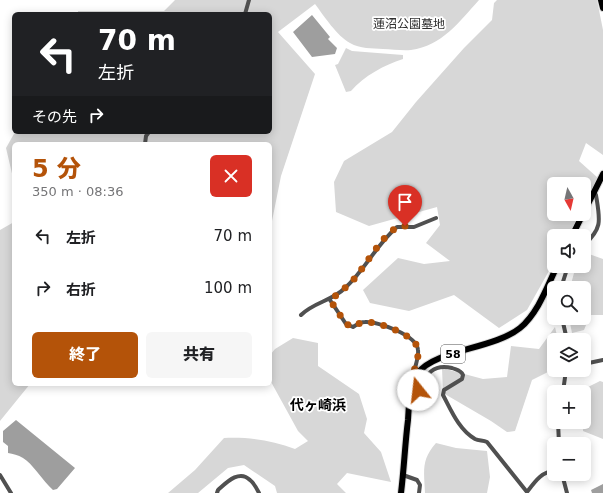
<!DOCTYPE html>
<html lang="ja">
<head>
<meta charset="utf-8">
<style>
	body { margin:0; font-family:"DejaVu Sans","Noto Sans JP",sans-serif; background:#f6f6f6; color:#202124; height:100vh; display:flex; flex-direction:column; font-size:15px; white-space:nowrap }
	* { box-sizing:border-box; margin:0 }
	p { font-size:13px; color:#757577 }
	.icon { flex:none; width:22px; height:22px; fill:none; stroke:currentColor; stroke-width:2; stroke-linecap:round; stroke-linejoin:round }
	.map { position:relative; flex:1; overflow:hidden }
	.side { position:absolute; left:12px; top:142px; width:260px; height:244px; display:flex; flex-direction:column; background:#fff; border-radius:6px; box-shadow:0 2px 10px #0003 }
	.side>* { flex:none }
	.top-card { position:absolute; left:12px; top:12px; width:260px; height:122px; border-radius:6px; box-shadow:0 2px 10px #0003; background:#202124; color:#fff; overflow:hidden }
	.needle { width:26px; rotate:172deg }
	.buttons { position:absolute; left:547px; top:177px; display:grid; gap:8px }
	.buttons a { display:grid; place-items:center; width:44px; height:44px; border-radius:6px; background:#fff; box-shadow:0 2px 10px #0003; font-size:20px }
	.pin { position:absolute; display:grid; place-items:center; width:34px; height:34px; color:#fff; margin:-41px -17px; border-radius:50% 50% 50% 0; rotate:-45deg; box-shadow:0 0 4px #0007 }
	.pin .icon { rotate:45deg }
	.me { position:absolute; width:44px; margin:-22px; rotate:344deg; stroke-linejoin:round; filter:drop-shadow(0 0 3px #0008) }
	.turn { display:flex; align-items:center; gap:14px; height:84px; padding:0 20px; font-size:18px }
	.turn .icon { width:52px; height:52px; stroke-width:2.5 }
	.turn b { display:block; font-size:28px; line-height:34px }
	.then { display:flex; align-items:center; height:38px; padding:0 20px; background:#0003; gap:8px; font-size:15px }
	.round { display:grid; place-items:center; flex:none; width:42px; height:42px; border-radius:6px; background:#f6f6f6 }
	.head { display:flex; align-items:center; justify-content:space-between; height:68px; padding:0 20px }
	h1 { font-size:24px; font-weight:800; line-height:30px; color:#b45309 }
	.button { display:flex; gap:8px; margin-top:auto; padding:8px 20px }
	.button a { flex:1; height:46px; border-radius:6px; background:#b45309; color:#fff; font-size:16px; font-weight:800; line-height:46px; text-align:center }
	.button a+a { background:#f6f6f6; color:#202124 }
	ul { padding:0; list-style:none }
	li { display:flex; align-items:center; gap:12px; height:52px; padding:0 20px }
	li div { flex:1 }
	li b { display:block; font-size:15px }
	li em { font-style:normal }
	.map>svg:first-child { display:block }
	.green { fill:#d7d7d7 }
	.water { fill:#9e9e9e }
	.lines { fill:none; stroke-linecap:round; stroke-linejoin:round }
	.primary-casing { stroke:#dbdbdb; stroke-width:8 }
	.minor { stroke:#505050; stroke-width:4 }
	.primary { stroke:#000; stroke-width:6 }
	.route { stroke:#b45309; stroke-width:7; stroke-dasharray:0 12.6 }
	.labels { text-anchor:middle; stroke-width:3.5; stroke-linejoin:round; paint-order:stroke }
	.shield { fill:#fff; stroke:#4c4c4c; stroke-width:1 }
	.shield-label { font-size:11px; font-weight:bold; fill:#000 }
	.park-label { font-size:12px; fill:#2e2e2e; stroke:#fff }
	.quarter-label { font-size:14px; font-weight:bold; fill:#000; stroke:#fff }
</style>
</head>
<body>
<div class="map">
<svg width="603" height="493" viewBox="0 0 603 493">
	<rect width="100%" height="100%" fill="#fff"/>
	<path class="green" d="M 175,0 L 479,0 C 459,22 442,46 411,50 C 402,51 392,49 383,49 C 372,48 360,49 350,43 C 337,36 324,16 315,4 L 278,32 L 315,74 L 281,176 L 272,221 L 270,224 L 270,144 L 14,144 L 14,182 L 6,148 L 15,132 L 270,132 L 270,14 L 78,14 L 78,11 L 164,11 Z
		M 497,0 L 597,0 L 603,30 L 603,155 L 586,143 L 579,161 L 598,178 L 584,207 L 584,184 L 554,184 L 554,214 L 581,214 L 568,236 L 554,236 L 554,262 L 527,310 L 499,328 L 454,295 L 409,311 L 370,303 L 363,290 L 398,258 L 424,264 L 450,261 L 426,243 L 440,225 L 437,207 L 369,226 L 336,212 L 334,182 L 344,161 L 392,132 L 416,102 L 464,48 L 492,20 L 494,3 Z
		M 346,48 L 352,51 L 403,55 L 403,59 C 384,65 364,76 351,91 L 346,92 L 335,65 L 338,64 Z
		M 14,222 L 14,384 L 30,384 L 0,421 L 0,230 Z
		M 589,254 L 603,259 L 603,315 L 590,315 L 584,330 L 572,333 L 569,318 L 584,318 L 584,288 L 570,288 L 574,273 L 579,266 L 584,266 L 584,260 Z
		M 555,327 L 558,340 L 554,340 L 554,369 L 532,380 L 515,431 L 507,432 L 491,421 L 443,393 L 442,368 L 483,379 L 507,377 L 511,346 L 539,349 Z
		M 293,338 L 318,343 L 318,366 L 359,394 L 367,419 L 364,433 L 381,452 L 391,482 L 347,473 L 337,484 L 346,493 L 277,493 L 275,486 L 244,465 L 228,468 L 198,493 L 168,493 L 195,470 L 224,438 C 249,437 272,440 295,449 L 308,441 L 298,431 L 270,380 L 270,355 L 275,349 Z
		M 600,381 L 603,382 L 603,439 L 583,431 L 588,387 Z
		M 436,443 L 456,448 L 487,451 L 490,477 L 487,493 L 425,493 C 424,471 421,460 436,443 Z"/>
	<path class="water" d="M 312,15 L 330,37 L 328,39 L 337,48 L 335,54 L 312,57 L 293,32 Z
		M 16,420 L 75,468 L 57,489 L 53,490 C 43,481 32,463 23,458 C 18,455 13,454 8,453 L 8,446 L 3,442 L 3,431 Z
		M 603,484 L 603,493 L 592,493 L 591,490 Z"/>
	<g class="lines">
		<g class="primary-casing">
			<path id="primary" d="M 601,0 L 603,8
				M 584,212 L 603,174
				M 572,236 L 583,214
				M 401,493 C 404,469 405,444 408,420 C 409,405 409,386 418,373 C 434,350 494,349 520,328 C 538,313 547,287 557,266"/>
		</g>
		<path class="minor" d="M 245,14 L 249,0
			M 145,144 L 146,136 L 149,132
			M 584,245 C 603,228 600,220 596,195 L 594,192
			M 561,288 L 568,266
			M 330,300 L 346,324 L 353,327 C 356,325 361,322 365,322 C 377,321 417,335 418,350 C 419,357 415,367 413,375 L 415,378
			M 301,315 C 314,302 332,301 345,288 C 365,270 376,245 397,227 L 414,227 L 436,218
			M 562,318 L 567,340
			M 584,364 L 603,360
			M 411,389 L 418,390 C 426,375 433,363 452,368 C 457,370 461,370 463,375 L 462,379 L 444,390 L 443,395 C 451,410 459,430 475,439 C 479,441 483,440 487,442 L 527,492 C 534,483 542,471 554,471
			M 563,392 L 566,370
			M 558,422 L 559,444
			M 562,474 L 567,493
			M 0,475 L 11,493
			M 403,475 L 417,480 L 420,485 L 419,493
			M 217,493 L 218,490 C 226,483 239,469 250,480 C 254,483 257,489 259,493"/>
		<use href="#primary" class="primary"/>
	</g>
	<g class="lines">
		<path class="route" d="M 405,226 C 402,226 398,226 396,228 C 381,237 366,265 354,279 C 347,287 339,293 330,300 L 346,324 L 353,327 C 356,325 361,322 365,322 C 377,321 417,335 418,350 C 419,357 415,367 413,375 L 415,378 L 411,389 L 418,390"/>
	</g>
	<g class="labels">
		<rect class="shield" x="441" y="345" width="24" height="18" rx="3"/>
		<g class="shield-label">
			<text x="453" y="358">58</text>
		</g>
		<g class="park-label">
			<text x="409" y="28">蓮沼公園墓地</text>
		</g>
		<g class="quarter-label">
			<text x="318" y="410">代ヶ崎浜</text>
		</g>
	</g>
</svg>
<div class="buttons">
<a><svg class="needle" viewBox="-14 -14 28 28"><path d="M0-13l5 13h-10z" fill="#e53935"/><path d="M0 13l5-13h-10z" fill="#757577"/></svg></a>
<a><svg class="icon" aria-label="sound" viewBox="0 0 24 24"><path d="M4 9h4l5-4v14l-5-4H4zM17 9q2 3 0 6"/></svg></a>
<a><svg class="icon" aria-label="search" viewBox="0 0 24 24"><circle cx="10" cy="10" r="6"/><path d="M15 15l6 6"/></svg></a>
<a><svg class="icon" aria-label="layers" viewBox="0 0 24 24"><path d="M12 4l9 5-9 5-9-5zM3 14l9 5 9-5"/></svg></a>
<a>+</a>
<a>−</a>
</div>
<div class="pin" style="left:405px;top:226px;background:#d93025"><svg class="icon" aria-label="arrive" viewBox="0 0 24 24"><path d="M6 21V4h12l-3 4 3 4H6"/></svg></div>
<svg class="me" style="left:418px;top:390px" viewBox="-20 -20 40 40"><circle r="19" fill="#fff"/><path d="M0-13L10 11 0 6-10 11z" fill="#b45309"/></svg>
<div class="top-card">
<div class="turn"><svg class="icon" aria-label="left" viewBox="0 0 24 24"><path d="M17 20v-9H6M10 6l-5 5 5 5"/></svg><div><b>70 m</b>左折</div></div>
<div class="then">その先<svg class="icon" aria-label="right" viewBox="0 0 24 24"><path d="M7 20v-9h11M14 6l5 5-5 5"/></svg></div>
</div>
<section class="side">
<div class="head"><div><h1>5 分</h1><p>350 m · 08:36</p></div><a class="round" style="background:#d93025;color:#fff"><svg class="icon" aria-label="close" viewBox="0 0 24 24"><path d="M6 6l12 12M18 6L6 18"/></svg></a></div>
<ul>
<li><svg class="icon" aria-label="left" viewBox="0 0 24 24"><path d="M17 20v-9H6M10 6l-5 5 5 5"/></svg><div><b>左折</b></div><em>70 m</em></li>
<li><svg class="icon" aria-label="right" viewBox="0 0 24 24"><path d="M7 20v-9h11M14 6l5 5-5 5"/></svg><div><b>右折</b></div><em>100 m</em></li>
</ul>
<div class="button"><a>終了</a><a>共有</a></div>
</section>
</div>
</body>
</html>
